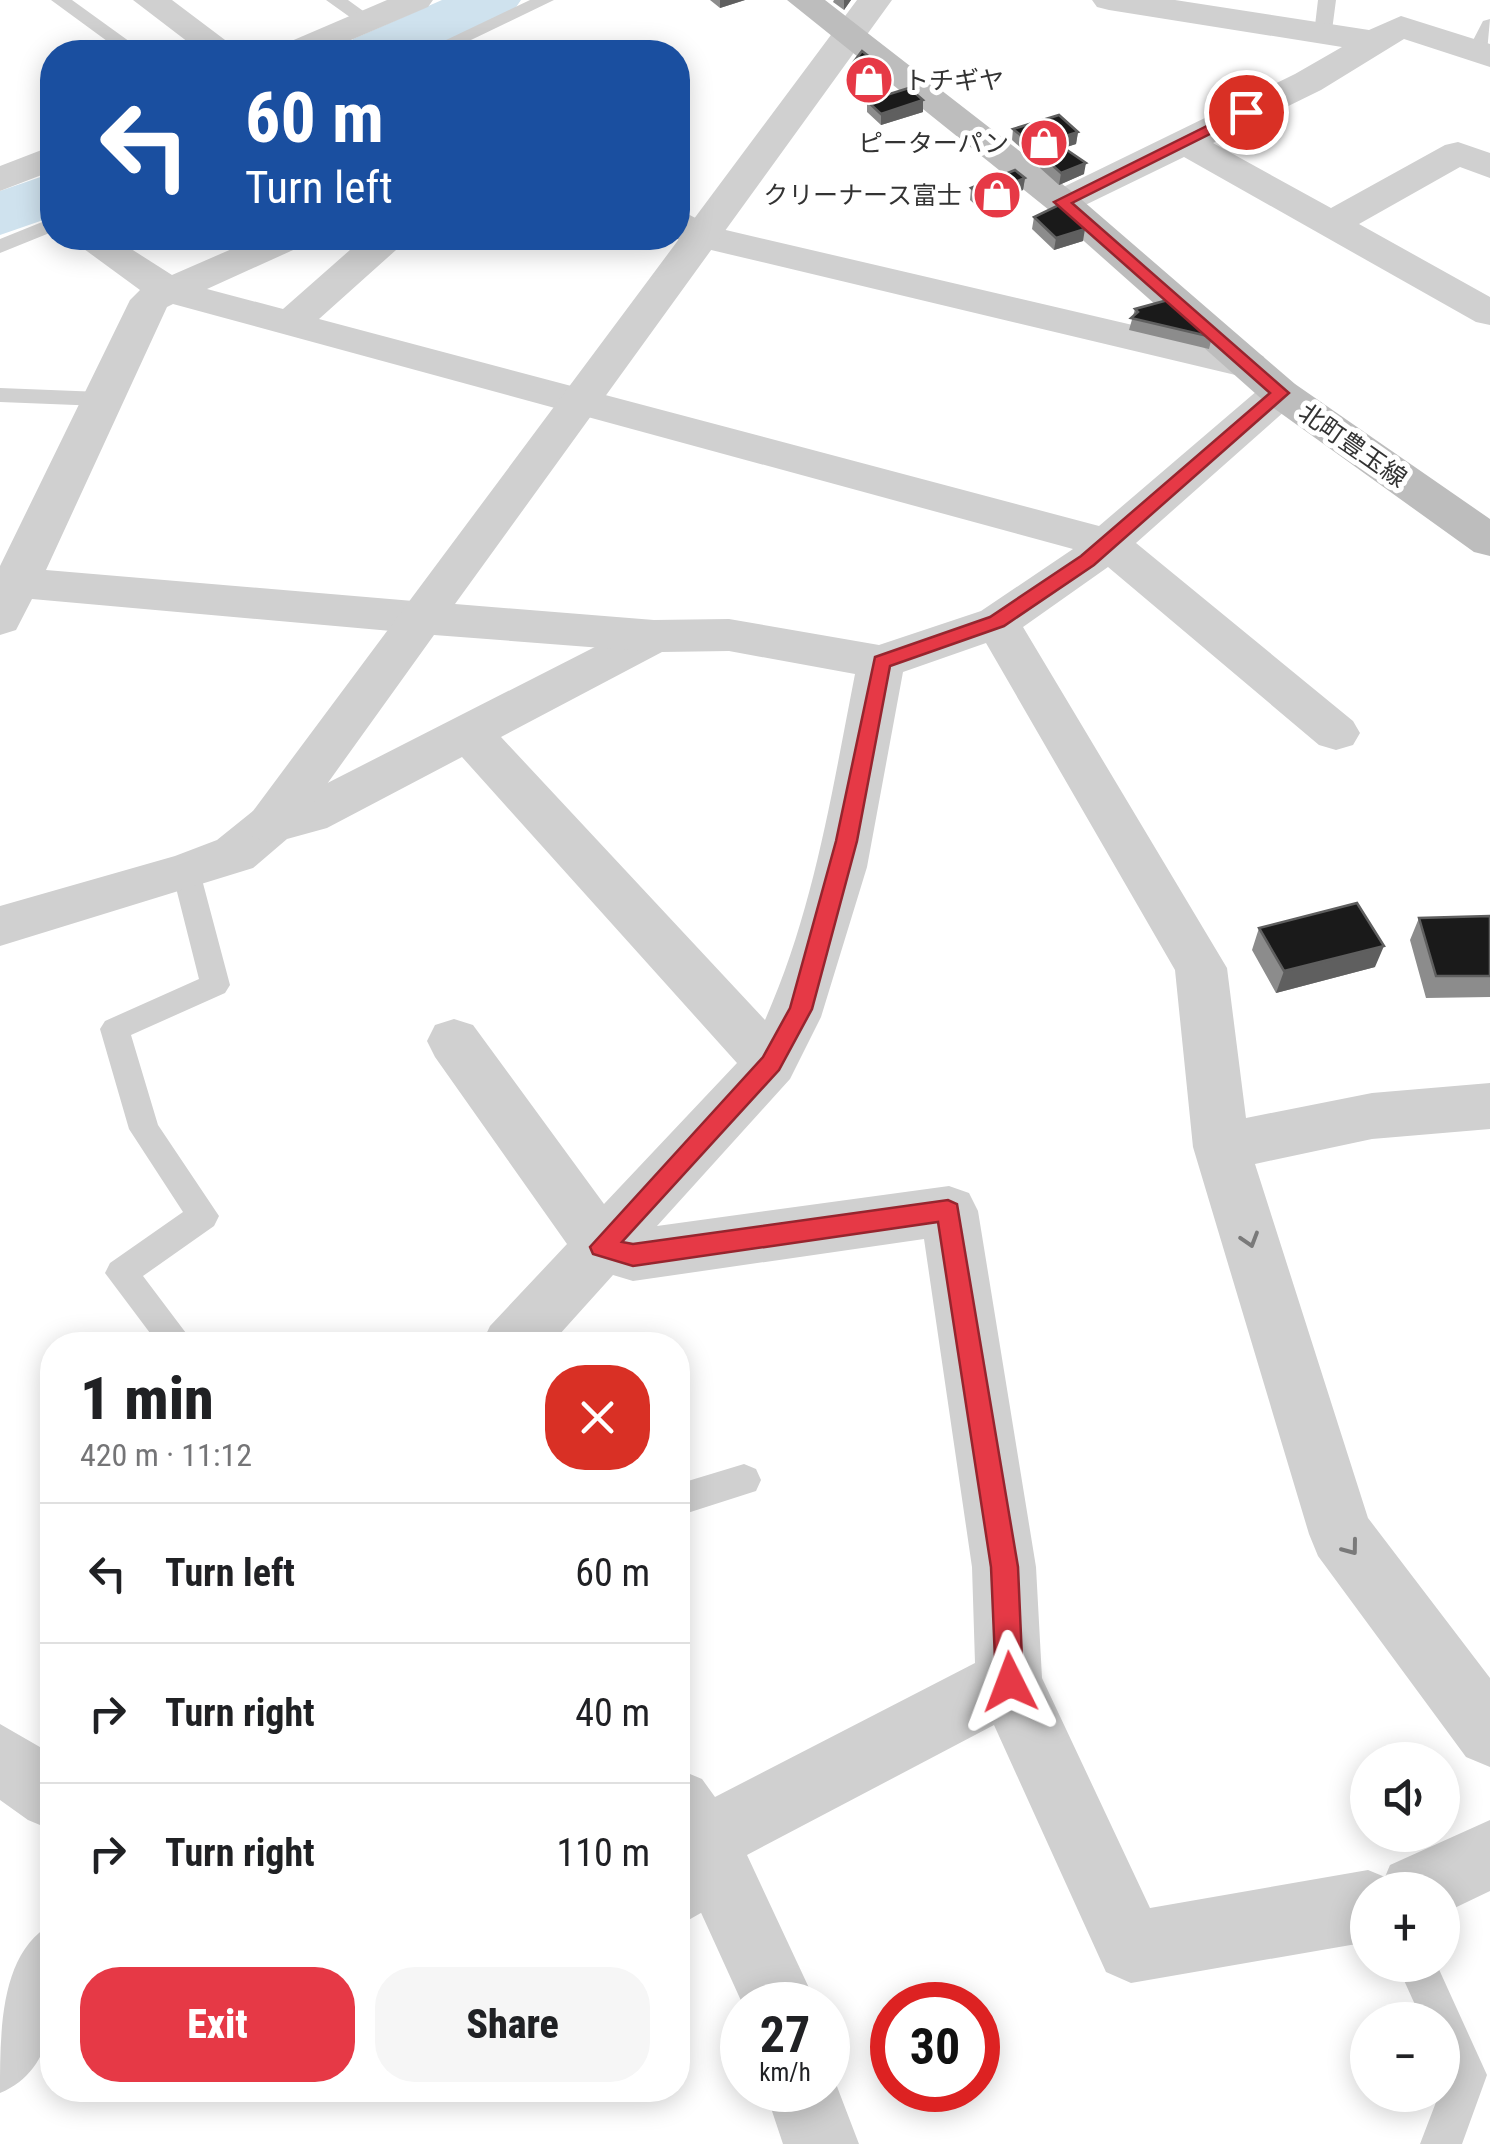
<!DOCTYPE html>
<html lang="en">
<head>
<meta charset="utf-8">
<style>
	body { margin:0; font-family:"Roboto Condensed","Noto Sans JP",sans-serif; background:#f6f6f6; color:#202124; height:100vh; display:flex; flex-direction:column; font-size:38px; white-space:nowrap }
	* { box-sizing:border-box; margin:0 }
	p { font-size:32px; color:#757577 }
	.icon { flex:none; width:55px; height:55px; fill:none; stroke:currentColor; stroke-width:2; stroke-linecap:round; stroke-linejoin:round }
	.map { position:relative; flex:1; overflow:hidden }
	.side { position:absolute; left:40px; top:1332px; width:650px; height:770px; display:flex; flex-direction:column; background:#fff; border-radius:40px; box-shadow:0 5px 25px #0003 }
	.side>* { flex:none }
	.hud { position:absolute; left:40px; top:40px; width:650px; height:210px; border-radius:40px; box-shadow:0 5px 25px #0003; background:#1a4fa0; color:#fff; overflow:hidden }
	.fabs { position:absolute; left:1350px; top:1742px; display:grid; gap:20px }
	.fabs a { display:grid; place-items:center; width:110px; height:110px; border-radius:50%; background:#fff; box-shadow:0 5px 25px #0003; font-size:50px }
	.speed { position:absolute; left:720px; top:1982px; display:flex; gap:20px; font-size:50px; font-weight:700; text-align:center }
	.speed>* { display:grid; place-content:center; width:130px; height:130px; border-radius:50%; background:#fff; box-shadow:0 5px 25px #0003; line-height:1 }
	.speed small { font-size:25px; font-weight:400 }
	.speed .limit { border:15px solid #d22; background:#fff; color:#111 }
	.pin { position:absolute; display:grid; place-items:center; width:85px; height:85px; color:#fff; margin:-42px; border:5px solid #fff; border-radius:50%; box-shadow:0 2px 10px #0007 }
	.me { position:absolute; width:110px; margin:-55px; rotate:357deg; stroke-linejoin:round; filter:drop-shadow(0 0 8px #0008) }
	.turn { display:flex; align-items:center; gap:35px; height:210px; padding:0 40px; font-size:45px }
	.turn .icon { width:130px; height:130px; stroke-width:2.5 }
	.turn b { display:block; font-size:70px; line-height:85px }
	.round { display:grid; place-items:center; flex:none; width:105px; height:105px; border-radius:40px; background:#f6f6f6 }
	.head { display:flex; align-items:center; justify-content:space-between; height:170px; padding:0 40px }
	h1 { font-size:60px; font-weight:800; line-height:75px }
	.cta { display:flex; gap:20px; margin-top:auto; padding:20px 40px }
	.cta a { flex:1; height:115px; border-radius:40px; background:#e63946; color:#fff; font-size:40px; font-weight:800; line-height:115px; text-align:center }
	.cta a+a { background:#f6f6f6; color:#202124 }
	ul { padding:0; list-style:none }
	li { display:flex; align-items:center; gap:30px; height:140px; padding:0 40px; border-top:2px solid #e0e0e0 }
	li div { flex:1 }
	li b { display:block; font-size:38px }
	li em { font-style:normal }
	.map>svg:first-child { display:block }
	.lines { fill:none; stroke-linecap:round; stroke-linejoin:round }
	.river { fill:#cfe2ee; fill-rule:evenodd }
	.service { fill:#d0d0d0; fill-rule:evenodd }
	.minor { fill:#d0d0d0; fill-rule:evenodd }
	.tertiary { fill:#d0d0d0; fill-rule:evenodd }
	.secondary { fill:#bdbdbd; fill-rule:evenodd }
	.wall { fill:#8c8c8c }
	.shaded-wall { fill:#5f5f5f }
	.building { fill:#1a1a1a; stroke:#5f5f5f; stroke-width:2.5 }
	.oneway { stroke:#7a7a7a }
	.route { fill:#e63946; stroke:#96252e; stroke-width:2.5 }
	.labels { text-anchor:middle; stroke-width:10; stroke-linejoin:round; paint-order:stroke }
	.far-poi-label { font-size:25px; fill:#333; stroke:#fff; text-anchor:end }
	.far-street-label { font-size:25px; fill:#333; stroke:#fff }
</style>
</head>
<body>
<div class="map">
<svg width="1490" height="2144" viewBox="0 0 1490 2144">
	<rect width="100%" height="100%" fill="#fff"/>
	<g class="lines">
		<path class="river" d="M 442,0 L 521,0 L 512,13 L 424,52 L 345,52 L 353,39 Z
			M 52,173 L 52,217 L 0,235 L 0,191 Z"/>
		<path class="service" d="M 51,0 L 72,0 L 144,52 L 122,52 Z
			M 326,0 L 348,0 L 377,21 L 361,25 Z
			M 530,0 L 554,0 L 446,52 L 421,52 Z
			M 1318,0 L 1336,0 L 1331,38 L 1314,34 Z
			M 1490,19 L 1487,52 L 1470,56 L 1467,52 L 1483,21 Z
			M 52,218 L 52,232 L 0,253 L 0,239 Z
			M 0,388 L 101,392 L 112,399 L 101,406 L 0,402 Z
			M 186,861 L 200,872 L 230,985 L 225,993 L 131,1035 L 158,1125 L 219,1216 L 214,1226 L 143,1276 L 195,1345 L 159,1345 L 105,1273 L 110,1263 L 183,1212 L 129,1129 L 100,1029 L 105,1021 L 199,979 L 172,872 Z
			M 744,1464 L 756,1469 L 761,1480 L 756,1491 L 678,1516 L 678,1484 Z
			M 722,1860 L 736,1865 L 741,1879 L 736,1893 L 678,1926 L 678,1885 Z
			M 1397,1965 L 1437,1965 L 1487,2075 L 1462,2144 L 1420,2144 L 1446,2076 L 1442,2020 L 1422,2020 Z"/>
		<path class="minor" d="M 133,0 L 172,0 L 241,52 L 201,52 Z
			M 387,0 L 433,0 L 428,7 L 323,52 L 276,52 L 282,45 Z
			M 1092,0 L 1175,0 L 1369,30 L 1401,16 L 1490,44 L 1490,67 L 1404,39 L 1321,90 L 1213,143 L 1331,208 L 1445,145 L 1458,142 L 1490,153 L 1490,178 L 1460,167 L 1359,224 L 1490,297 L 1490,325 L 1476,322 L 1184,157 L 1075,210 L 1049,210 L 1043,202 L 1049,194 L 1295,74 L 1342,47 L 1109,10 L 1097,7 Z
			M 52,146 L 52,171 L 0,191 L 0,166 Z
			M 678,209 L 713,227 L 1248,352 L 1263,356 L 1269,365 L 1263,374 L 1248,378 L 686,244 L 676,238 Z
			M 69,238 L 114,238 L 172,275 L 257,238 L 307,238 L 302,246 L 207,289 L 283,309 L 359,242 L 356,238 L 398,238 L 401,242 L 396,250 L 319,319 L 1099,526 L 1265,384 L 1280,380 L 1295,384 L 1301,393 L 1295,402 L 1136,543 L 1353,721 L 1360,733 L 1353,745 L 1336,750 L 1319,745 L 1108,567 L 1023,627 L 1227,968 L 1246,1118 L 1372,1093 L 1490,1083 L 1490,1129 L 1372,1139 L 1255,1164 L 1368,1518 L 1490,1678 L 1490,1767 L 1466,1757 L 1318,1556 L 1309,1534 L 1193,1147 L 1175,970 L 986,643 L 903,672 L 867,867 L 821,1017 L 790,1079 L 657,1226 L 949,1186 L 969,1193 L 978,1211 L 1036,1567 L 1042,1678 L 1150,1908 L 1368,1870 L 1385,1877 L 1390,1865 L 1490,1820 L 1490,1891 L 1442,1914 L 1442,1890 L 1368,1890 L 1368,1942 L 1131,1983 L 1106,1972 L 994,1725 L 747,1855 L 817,2005 L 743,2005 L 678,1862 L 678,1769 L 702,1779 L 715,1797 L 975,1663 L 972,1567 L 924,1239 L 633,1281 L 613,1275 L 550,1345 L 481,1345 L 490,1326 L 567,1244 L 435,1057 L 427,1041 L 435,1025 L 454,1019 L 473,1025 L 604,1204 L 737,1063 L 462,757 L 327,828 L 287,839 L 253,868 L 0,946 L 0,906 L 175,856 L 217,840 L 253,811 L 296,799 L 638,625 L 654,620 L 729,619 L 879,645 L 981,611 L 1073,549 L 173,304 L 167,307 L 46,570 L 425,602 L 441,607 L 448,618 L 441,629 L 425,634 L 32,599 L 16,630 L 0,635 L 0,566 L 130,300 L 140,290 ZM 729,651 L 855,674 C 832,791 814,910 765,1020 L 501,737 L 662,652 Z
			M 0,1724 L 52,1754 L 52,1830 L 28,1820 L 0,1800 Z
			M 52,1924 C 56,1984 65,2066 0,2093 C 0,2031 0,1952 52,1924 Z
			M 828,2063 L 859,2144 L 783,2144 L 765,2090 L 828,2090 Z"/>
		<path class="tertiary" d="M 857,0 L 892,0 L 455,604 L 654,620 L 670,625 L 677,636 L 670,647 L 654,652 L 434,635 L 289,837 L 271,843 L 253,837 L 246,824 L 253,811 Z"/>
		<path class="secondary" d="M 787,0 L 825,0 L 1075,194 L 1295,384 L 1490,519 L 1490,556 L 1474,552 L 1265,402 L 1049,210 Z"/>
	</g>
	<path class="wall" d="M 710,0 L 745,0 L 720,8 Z
		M 834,0 L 851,0 L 844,10 L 833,2 Z
		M 852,64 L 890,73 L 889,84 L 869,90 L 852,76 Z
		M 867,101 L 923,112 L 881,125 L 867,112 Z
		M 1013,129 L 1078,132 L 1076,144 L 1032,158 L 1012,140 Z
		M 1042,156 L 1084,174 L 1059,185 L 1040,168 Z
		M 1025,178 L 1023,190 L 979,208 L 970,200 L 971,188 Z
		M 1034,217 L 1083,241 L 1054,250 L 1032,229 Z
		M 1135,309 L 1212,337 L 1209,349 L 1129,330 Z
		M 1490,916 L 1490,997 L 1426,998 L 1410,940 L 1419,918 Z
		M 1259,928 L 1375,967 L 1276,993 L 1252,950 Z"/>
	<path class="shaded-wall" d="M 720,0 L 745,0 L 720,8 Z
		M 844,0 L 851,0 L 844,10 Z
		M 890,73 L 889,84 L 869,90 L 870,78 Z
		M 923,100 L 923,112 L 881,125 L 881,114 Z
		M 1078,132 L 1076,144 L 1032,158 L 1034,146 Z
		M 1086,163 L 1084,174 L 1059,185 L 1061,173 Z
		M 1025,178 L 1023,190 L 979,208 L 980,196 Z
		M 1085,229 L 1083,241 L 1054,250 L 1056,238 Z
		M 1384,946 L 1375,967 L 1276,993 L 1284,971 Z"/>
	<path class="building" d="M 862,51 L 890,73 L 870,78 L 852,64 Z
		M 909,88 L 923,100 L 881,114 L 867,101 Z
		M 1059,115 L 1078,132 L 1034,146 L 1013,129 Z
		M 1064,148 L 1086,163 L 1061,173 L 1042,156 Z
		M 1015,170 L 1025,178 L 980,196 L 971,188 Z
		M 1061,204 L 1085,229 L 1056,238 L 1034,217 Z
		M 1168,300 L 1212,337 L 1131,318 L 1138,312 L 1135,309 Z
		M 1357,903 L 1384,946 L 1284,971 L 1259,928 Z
		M 1490,916 L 1490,976 L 1436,976 L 1419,918 Z"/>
	<defs><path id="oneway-chevron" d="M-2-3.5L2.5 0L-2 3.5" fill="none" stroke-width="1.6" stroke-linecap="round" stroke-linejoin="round" transform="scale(2.5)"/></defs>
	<g class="oneway">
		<use href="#oneway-chevron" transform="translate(1250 1240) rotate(73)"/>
		<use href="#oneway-chevron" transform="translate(1351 1548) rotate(53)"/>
	</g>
	<path class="route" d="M 1241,109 L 1254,112 L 1072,203 L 1289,393 L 1094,565 L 1004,626 L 890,666 L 857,841 L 812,1009 L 779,1070 L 622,1242 L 633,1244 L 948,1200 L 957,1204 L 1018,1567 L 1023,1682 L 1019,1691 L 1010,1695 L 1000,1691 L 996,1682 L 991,1567 L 938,1222 L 633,1266 L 593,1254 L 590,1247 L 763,1057 L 790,1008 L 836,841 L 875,657 L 990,617 L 1081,556 L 1270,393 L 1054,202 Z"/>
	<defs>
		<g id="shop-disc" transform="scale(2.5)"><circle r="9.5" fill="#e63946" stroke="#fff"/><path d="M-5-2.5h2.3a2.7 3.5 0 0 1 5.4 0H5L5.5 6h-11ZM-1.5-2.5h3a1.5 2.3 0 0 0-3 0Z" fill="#fff"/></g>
	</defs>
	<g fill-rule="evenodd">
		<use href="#shop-disc" x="869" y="80"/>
		<use href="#shop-disc" x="1044" y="143"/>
		<use href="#shop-disc" x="997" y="195"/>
	</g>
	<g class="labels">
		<g class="far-poi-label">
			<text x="904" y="89" text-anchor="start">トチギヤ</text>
			<text x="1009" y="152">ピーターパン</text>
			<text x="962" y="204">クリーナース富士</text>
		</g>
		<g class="far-street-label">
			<text transform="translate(1353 445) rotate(35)" y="9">北町豊玉線</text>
		</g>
	</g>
</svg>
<div class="fabs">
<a><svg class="icon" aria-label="sound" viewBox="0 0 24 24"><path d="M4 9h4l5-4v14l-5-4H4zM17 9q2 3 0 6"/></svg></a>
<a>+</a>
<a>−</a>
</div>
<div class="speed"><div>27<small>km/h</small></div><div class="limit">30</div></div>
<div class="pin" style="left:1246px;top:112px;background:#d93025"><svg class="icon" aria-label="arrive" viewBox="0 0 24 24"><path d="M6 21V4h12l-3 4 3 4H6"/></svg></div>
<svg class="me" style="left:1010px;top:1682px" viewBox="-20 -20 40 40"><path d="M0-17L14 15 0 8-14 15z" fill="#e63946" stroke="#fff" stroke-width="4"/></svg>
<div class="hud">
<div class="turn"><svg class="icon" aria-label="left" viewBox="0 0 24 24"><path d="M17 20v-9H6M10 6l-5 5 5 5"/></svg><div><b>60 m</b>Turn left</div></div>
</div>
<section class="side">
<div class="head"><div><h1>1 min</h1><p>420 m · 11:12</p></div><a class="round" style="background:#d93025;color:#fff"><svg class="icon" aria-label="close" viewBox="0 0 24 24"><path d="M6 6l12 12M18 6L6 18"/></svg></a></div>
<ul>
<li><svg class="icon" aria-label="left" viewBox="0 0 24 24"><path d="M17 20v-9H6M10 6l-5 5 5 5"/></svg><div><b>Turn left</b></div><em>60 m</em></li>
<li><svg class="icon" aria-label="right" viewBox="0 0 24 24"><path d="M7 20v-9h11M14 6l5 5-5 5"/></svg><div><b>Turn right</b></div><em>40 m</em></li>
<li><svg class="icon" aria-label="right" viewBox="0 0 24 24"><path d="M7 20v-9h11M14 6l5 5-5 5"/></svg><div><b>Turn right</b></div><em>110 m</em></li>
</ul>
<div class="cta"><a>Exit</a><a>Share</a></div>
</section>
</div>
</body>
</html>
